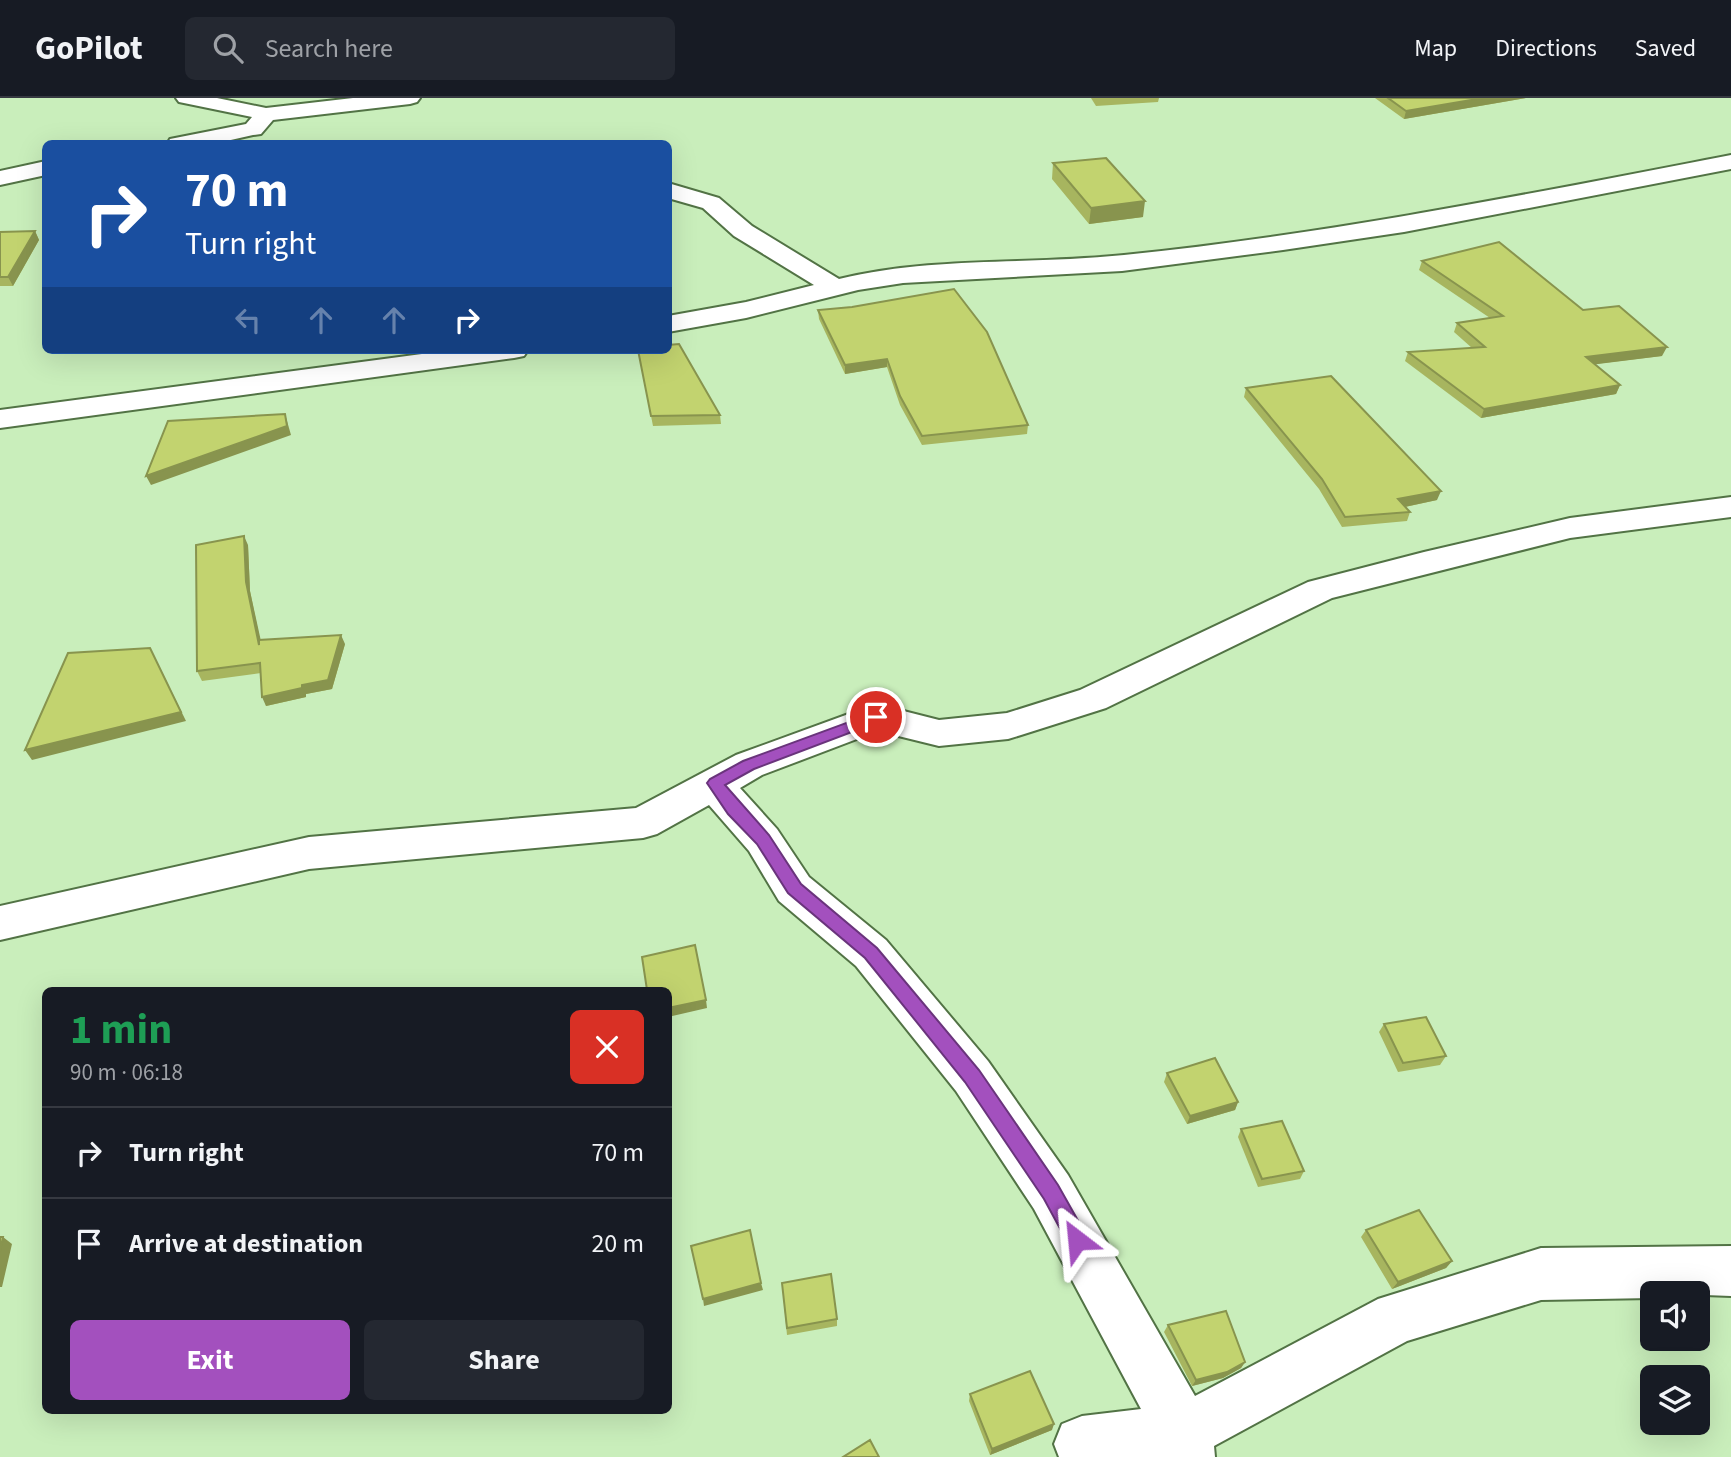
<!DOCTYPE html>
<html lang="en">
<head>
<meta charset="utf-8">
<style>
	body { margin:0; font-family:"Source Sans 3",sans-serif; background:#242831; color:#f1f3f6; height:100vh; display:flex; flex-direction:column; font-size:26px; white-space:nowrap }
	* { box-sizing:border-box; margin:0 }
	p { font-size:23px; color:#9ea1a6 }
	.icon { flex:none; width:38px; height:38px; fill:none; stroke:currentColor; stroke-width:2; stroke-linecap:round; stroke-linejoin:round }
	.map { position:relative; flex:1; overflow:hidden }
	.details { position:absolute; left:42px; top:889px; width:630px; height:427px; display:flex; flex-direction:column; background:#171b24; border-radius:10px; box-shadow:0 7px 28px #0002 }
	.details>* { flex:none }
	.hud { position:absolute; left:42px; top:42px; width:630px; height:214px; border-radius:10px; box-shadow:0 7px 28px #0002; background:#1a4fa0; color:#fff; overflow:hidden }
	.fabs { position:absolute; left:1640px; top:1183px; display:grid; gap:14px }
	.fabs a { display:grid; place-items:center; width:70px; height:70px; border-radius:10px; background:#171b24; box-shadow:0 7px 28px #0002; font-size:35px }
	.pin { position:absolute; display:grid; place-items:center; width:60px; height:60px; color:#fff; margin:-30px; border:4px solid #fff; border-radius:50%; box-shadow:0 2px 7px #0007 }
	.me { position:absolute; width:77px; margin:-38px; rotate:331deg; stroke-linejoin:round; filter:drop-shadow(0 0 5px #0008) }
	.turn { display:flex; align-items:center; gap:24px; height:147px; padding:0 28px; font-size:32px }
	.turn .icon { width:91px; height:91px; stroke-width:2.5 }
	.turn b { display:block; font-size:49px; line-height:60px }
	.lanes { display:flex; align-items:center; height:66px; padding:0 28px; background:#0003; justify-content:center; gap:35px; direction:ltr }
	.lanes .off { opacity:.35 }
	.round { display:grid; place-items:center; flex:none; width:74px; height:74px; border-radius:10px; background:#242831 }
	.head { display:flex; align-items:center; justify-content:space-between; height:119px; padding:0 28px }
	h1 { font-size:42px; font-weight:700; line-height:52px; color:#1e9e55 }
	.cta { display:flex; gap:14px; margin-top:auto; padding:14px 28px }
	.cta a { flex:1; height:80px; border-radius:10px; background:#a350be; color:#fff; font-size:28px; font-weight:700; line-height:80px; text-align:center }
	.cta a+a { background:#242831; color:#f1f3f6 }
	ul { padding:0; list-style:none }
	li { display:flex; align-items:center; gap:21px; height:91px; padding:0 28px; border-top:2px solid #363941 }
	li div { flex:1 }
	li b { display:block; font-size:26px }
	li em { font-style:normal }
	header { display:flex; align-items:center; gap:42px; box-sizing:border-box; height:98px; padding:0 35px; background:#171b24; border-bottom:2px solid #363941 }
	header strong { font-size:33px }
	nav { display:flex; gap:38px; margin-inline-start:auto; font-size:24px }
	.search { width:490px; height:63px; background:#242831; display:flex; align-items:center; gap:18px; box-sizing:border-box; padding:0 24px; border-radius:10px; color:#9ea1a6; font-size:26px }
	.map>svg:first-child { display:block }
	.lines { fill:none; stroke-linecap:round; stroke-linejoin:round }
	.minor-casing { stroke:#527345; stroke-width:4 }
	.minor { fill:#fff; fill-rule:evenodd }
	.wall { fill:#a7b55f }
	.shaded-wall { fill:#88944e }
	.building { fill:#c2d36f; stroke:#88944e; stroke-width:2 }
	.route { fill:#a350be; stroke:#6a347c; stroke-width:2 }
</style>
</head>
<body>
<header>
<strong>GoPilot</strong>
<div class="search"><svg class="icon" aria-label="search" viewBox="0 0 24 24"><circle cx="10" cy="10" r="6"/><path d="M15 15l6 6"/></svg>Search here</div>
<nav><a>Map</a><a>Directions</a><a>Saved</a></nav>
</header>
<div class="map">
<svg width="1731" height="1359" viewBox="0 0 1731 1359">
	<rect width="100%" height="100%" fill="#c9eebb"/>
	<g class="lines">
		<g class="minor-casing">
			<path id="minor" d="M 176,0 L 217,0 L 266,10 L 353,0 L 420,0 L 417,4 L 410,6 L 273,22 L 261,36 L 253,37 L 213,46 L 167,46 L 170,41 L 246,26 L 252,19 L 179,4 Z
				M 1731,57 L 1731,71 L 1404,134 L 1283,152 L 1122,173 L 903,185 L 858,192 L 746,220 L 668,234 L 668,218 L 746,204 L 814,187 L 734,138 L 703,110 L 668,100 L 668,85 L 719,100 L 752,128 L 839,181 C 932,158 1030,167 1124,157 C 1329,136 1529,96 1731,57 Z
				M 46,63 L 46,77 L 0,87 L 0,73 Z
				M 452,252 L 528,252 L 524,258 L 514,260 L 0,330 L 0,312 Z
				M 1731,399 L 1731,419 L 1570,440 L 1332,500 L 1106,610 L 1021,637 L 1008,641 L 939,648 L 878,633 L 762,677 L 740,690 L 777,731 L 809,779 L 886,842 L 988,963 L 1068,1077 L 1195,1298 L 1378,1201 L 1541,1150 L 1731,1148 L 1731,1198 L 1652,1195 L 1652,1200 L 1541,1202 L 1407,1243 L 1214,1348 L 1215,1359 L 1059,1359 L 1054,1346 L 1062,1326 L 1082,1318 L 1141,1311 L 1034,1111 L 956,993 L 856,868 L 779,803 L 749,753 L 709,707 L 657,736 L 643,740 L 309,771 L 0,842 L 0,808 L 309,739 L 636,710 L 736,657 L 876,606 L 939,622 L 1007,615 L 1080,592 L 1308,484 L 1424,454 L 1570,420 Z"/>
		</g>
		<use href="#minor" class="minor"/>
	</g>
	<path class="wall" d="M 1091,0 L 1159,0 L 1158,4 L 1096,8 Z
		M 1375,0 L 1526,0 L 1404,21 Z
		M 1053,65 L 1143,119 L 1089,126 L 1052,81 Z
		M 35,133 L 39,142 L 13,188 L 0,188 L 0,134 Z
		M 1422,163 L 1583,212 L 1662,258 L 1595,266 L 1620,287 L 1616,296 L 1481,320 L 1405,263 L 1408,254 L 1472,250 L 1454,234 L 1457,225 L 1490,220 L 1419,172 Z
		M 818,212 L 1028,327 L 1027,336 L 922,347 L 900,307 L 887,269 L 845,276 L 819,221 Z
		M 638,252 L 720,317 L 721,326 L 653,328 Z
		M 1246,290 L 1437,402 L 1405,409 L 1410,414 L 1407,423 L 1342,429 L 1319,391 L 1244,299 Z
		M 248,447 L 250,493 L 260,542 L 345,546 L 332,591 L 306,596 L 306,599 L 266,608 L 261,575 L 202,583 L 197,573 Z
		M 1384,926 L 1446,958 L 1440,967 L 1398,974 L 1379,934 Z
		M 1167,975 L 1238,1004 L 1235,1012 L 1187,1026 L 1164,984 Z
		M 1241,1031 L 1304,1073 L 1300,1081 L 1258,1089 L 1238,1039 Z
		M 1366,1132 L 1452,1163 L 1446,1170 L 1392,1191 L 1361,1139 Z
		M 782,1185 L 837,1221 L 837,1228 L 787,1237 Z
		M 1168,1227 L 1245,1264 L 1241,1270 L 1223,1280 L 1192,1288 L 1164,1234 Z
		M 970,1296 L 1052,1332 L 990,1357 L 969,1303 Z"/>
	<path class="shaded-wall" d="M 1483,0 L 1526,0 L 1404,21 L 1406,13 Z
		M 1145,103 L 1143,119 L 1089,126 L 1091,110 Z
		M 35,133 L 39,142 L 13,188 L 8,179 Z
		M 1667,249 L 1662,258 L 1582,268 L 1586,259 Z
		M 887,261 L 887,269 L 845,276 L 845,267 Z
		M 1620,287 L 1616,296 L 1481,320 L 1484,311 Z
		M 285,316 L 291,337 L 151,387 L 146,378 Z
		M 1441,393 L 1437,402 L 1395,411 L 1398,401 Z
		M 244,438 L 248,447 L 250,493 L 264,557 L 259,547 L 246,484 Z
		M 341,537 L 345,546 L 332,591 L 306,596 L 306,599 L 266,608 L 262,599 L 302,587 Z
		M 155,560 L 186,623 L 32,662 L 25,652 Z
		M 706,902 L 707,910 L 668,919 L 668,910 Z
		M 1238,1004 L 1235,1012 L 1187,1026 L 1190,1018 Z
		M 3,1139 L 12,1146 L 2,1189 L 0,1189 L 0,1153 Z
		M 1452,1163 L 1446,1170 L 1392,1191 L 1398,1184 Z
		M 761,1185 L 763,1192 L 704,1208 L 703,1201 Z
		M 1245,1264 L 1241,1270 L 1223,1280 L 1192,1288 L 1196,1282 Z
		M 1054,1326 L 1052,1332 L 990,1357 L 992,1351 Z"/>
	<path class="building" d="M 1388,0 L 1483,0 L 1406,13 Z
		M 1106,60 L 1145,103 L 1091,110 L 1053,65 Z
		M 35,133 L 8,179 L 0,179 L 0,134 Z
		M 1499,144 L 1583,212 L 1619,208 L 1667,249 L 1586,259 L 1620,287 L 1484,311 L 1408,254 L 1485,249 L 1457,225 L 1503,218 L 1422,163 Z
		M 954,191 L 987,234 L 1028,327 L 922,338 L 900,298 L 887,261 L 845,267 L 818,212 L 852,209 Z
		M 679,246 L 720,317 L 651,318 L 638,252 L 668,252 L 668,247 Z
		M 1331,278 L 1441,393 L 1398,401 L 1410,414 L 1345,419 L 1322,381 L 1246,290 Z
		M 285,316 L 287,328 L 146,378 L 168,323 Z
		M 244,438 L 246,484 L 259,547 L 259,542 L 341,537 L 328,582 L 302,587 L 302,590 L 262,599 L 260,565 L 197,573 L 196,447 Z
		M 150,550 L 181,614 L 25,652 L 68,555 Z
		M 695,847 L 706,902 L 668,910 L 668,892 L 647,892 L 642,859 Z
		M 1426,919 L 1446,958 L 1403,965 L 1384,926 Z
		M 1215,960 L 1238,1004 L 1190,1018 L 1167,975 Z
		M 1282,1023 L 1304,1073 L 1262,1081 L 1241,1031 Z
		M 1419,1112 L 1452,1163 L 1398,1184 L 1366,1132 Z
		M 750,1132 L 761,1185 L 703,1201 L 691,1148 Z
		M 0,1139 L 3,1139 L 0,1153 Z
		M 831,1176 L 837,1221 L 787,1230 L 782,1185 Z
		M 1226,1213 L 1245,1264 L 1227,1274 L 1196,1282 L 1168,1227 Z
		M 1030,1273 L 1054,1326 L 992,1351 L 970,1296 Z
		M 870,1342 L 879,1359 L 843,1359 Z"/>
	<path class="route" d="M 876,614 L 883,619 L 881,623 L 754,671 L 725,687 L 769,737 L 801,786 L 877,850 L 979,972 L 1058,1087 L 1085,1135 L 1088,1142 L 1085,1149 L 1077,1152 L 1070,1149 L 1044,1101 L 965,984 L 865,860 L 788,795 L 757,746 L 728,716 L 707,685 L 710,681 L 743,663 Z"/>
</svg>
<div class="fabs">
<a><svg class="icon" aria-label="sound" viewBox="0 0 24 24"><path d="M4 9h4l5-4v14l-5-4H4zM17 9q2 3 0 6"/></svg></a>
<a><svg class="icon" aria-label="layers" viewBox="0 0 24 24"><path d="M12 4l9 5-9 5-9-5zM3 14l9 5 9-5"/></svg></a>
</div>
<div class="pin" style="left:876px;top:619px;background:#d93025"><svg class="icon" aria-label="arrive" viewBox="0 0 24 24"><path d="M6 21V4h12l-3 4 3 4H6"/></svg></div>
<svg class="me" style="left:1077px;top:1142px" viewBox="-20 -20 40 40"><path d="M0-17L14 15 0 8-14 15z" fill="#a350be" stroke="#fff" stroke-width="4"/></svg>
<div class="hud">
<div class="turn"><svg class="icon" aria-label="right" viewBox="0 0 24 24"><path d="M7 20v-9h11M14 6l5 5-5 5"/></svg><div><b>70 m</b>Turn right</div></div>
<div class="lanes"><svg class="icon off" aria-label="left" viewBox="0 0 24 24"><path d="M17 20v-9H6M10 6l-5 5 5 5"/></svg><svg class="icon off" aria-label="ahead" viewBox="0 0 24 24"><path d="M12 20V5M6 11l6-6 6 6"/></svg><svg class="icon off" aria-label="ahead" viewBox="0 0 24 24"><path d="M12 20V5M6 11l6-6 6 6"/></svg><svg class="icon" aria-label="right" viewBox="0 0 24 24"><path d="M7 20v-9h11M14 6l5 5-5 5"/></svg></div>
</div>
<section class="details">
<div class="head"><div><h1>1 min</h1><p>90 m · 06:18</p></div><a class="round" style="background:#d93025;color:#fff"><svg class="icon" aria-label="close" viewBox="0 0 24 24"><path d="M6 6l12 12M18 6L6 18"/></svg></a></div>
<ul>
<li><svg class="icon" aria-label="right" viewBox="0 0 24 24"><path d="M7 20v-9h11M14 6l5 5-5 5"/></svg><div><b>Turn right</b></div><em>70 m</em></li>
<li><svg class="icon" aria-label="arrive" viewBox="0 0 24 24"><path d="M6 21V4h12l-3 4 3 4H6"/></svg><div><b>Arrive at destination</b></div><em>20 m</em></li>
</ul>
<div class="cta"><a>Exit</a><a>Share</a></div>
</section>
</div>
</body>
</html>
